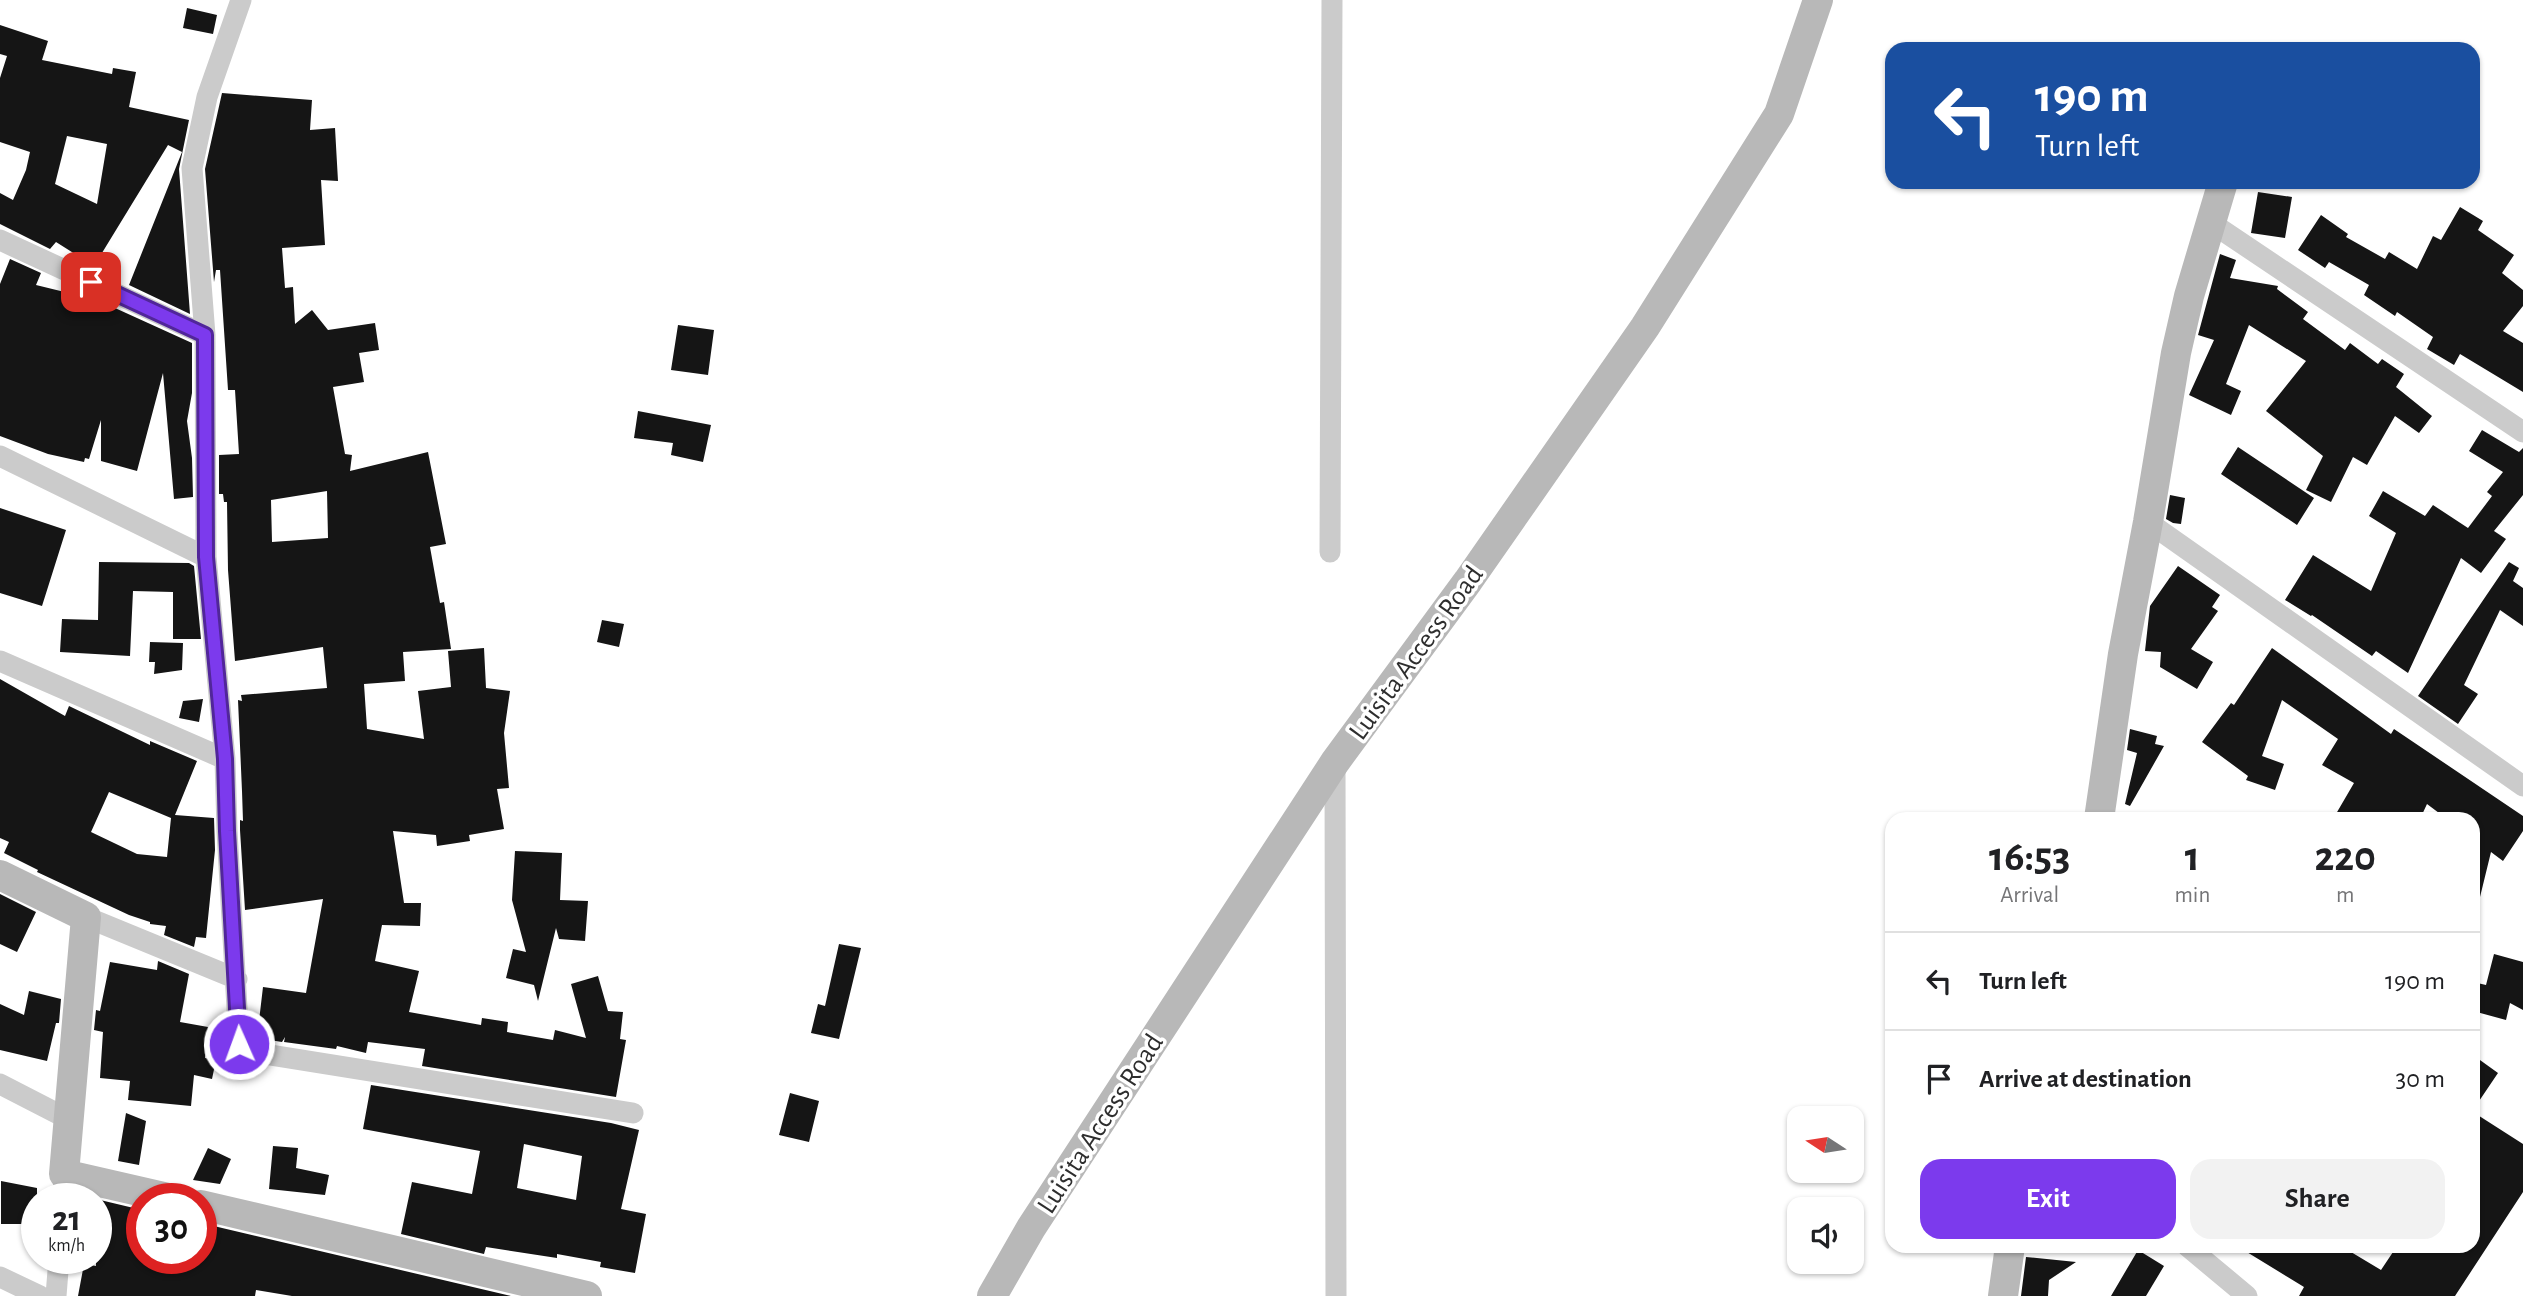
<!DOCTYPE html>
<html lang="en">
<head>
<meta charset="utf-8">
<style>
	body { margin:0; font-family:"Alegreya Sans",sans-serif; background:#f2f2f2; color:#202124; height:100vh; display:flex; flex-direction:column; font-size:26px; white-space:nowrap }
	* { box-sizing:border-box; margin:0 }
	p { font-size:23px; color:#757577 }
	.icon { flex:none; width:38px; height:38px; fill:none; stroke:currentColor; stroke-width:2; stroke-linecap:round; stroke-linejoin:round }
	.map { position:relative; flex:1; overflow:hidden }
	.panel { position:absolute; left:1885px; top:812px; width:595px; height:441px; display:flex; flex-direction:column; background:#fff; border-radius:21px; box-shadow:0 2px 5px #0004 }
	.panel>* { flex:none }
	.banner { position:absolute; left:1885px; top:42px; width:595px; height:147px; border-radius:21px; box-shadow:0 2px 5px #0004; background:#1a4fa0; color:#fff; overflow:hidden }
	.needle { width:46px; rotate:282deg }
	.tools { position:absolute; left:1787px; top:1106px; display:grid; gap:14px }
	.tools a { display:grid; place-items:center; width:77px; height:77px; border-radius:14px; background:#fff; box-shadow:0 2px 5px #0004; font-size:35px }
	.speed { position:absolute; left:21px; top:1183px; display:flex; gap:14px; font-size:35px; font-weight:700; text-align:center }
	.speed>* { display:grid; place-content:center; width:91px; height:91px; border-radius:50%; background:#fff; box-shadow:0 2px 5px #0004; line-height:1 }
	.speed small { font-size:18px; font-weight:400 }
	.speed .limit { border:10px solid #d22; background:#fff; color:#111 }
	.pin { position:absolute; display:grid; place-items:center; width:60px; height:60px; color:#fff; margin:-30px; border-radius:14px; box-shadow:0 4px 10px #0006 }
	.me { position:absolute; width:77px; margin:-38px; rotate:358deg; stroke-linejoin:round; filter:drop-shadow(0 0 5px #0008) }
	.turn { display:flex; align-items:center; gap:24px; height:147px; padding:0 35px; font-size:32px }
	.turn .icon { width:91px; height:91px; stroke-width:2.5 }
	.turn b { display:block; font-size:49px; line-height:60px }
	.eta { display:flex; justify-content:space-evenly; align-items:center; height:119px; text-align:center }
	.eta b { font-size:42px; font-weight:600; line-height:49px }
	.cta { display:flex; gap:14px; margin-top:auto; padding:14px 35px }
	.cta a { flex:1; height:80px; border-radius:21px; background:#7c3aed; color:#fff; font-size:28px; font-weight:600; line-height:80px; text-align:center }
	.cta a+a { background:#f2f2f2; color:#202124 }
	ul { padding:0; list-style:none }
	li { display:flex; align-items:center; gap:21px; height:98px; padding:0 35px; border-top:2px solid #e0e0e0 }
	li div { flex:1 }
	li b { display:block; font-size:26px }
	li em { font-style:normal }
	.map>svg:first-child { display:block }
	.building { fill:#151515; fill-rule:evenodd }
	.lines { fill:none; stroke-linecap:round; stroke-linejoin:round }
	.street { stroke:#cbcbcb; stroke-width:21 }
	.secondary { stroke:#b8b8b8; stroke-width:30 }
	.route-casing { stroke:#51269a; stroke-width:18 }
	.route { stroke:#7c3aed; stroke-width:12 }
	.labels { text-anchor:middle; stroke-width:7; stroke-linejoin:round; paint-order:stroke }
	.street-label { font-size:28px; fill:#2e2e2e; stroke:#fff }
</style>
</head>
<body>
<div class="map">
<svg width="2523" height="1296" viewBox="0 0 2523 1296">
	<rect width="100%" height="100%" fill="#fff"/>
	<path class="building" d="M 187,8 L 217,15 L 213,34 L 183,28 Z
		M 0,25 L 48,41 L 42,60 L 112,74 L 113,68 L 136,72 L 129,107 L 189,120 L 179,169 L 190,314 L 129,285 L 182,152 L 168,145 L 94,266 L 56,242 L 50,249 L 0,224 L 0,193 L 13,200 L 26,170 L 30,152 L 0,142 L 0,78 L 7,56 L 0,54 ZM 67,136 L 107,144 L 97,204 L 55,184 Z
		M 222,93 L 312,100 L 310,130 L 335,128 L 338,181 L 321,180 L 325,245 L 282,248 L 285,288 L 293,287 L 295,324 L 312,310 L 328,330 L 375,323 L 379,350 L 359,353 L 364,382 L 333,387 L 345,454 L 352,455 L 350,471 L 428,452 L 446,544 L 430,547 L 440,603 L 444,602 L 451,649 L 403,652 L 405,681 L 364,684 L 367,729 L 424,739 L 418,691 L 451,687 L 448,651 L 484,648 L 486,688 L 510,691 L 504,733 L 509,788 L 497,789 L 504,829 L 469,835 L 470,841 L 437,846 L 436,835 L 393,831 L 404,903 L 421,903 L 420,926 L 382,925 L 375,961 L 419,971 L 409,1012 L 481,1025 L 482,1018 L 508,1022 L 507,1032 L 553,1040 L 555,1030 L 586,1038 L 571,984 L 598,976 L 608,1011 L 623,1012 L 620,1039 L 626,1040 L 616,1097 L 422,1066 L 425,1049 L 368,1042 L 366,1053 L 337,1046 L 336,1049 L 284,1042 L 285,1037 L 282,1042 L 257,1038 L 263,987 L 306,993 L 323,899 L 245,910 L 240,830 L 240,820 L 243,821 L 242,791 L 238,700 L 242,701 L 241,695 L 327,688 L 323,647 L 235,661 L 228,570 L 227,502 L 224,502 L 223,494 L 219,494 L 219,455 L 239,454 L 235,390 L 228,390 L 220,270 L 216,270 L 214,282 L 205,169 ZM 327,491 L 328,538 L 272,542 L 271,500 Z
		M 2258,192 L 2292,197 L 2285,238 L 2251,233 Z
		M 2460,207 L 2483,221 L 2478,230 L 2514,255 L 2502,273 L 2523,290 L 2523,306 L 2503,331 L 2523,343 L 2523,392 L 2460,354 L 2454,365 L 2427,349 L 2433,337 L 2397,312 L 2395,316 L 2364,295 L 2369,285 L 2329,262 L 2325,268 L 2298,250 L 2321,215 L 2348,234 L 2346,237 L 2385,259 L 2389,252 L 2417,269 L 2433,236 L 2441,240 Z
		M 2220,254 L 2236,260 L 2230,278 L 2278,286 L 2277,289 L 2308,312 L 2303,319 L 2345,350 L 2350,343 L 2378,364 L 2382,359 L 2404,374 L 2396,387 L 2432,416 L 2419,433 L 2395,416 L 2367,465 L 2353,457 L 2331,502 L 2306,490 L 2323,456 L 2266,411 L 2306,361 L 2249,325 L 2226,384 L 2241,391 L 2231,415 L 2189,395 L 2214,340 L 2198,335 Z
		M 10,259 L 41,273 L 36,285 L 81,296 L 82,293 L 192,343 L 192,393 L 187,421 L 192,458 L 193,497 L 174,499 L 163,373 L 137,471 L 101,461 L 101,420 L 89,459 L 85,458 L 84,462 L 48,454 L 0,436 L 0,284 Z
		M 678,325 L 714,330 L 708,375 L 671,370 Z
		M 638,411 L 711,425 L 703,462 L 671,455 L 673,443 L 634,438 Z
		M 2482,430 L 2519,452 L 2523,448 L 2523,495 L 2494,531 L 2506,539 L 2481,573 L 2461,558 L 2408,673 L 2376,651 L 2372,656 L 2312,615 L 2311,616 L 2285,600 L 2313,555 L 2371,591 L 2396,533 L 2369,516 L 2383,491 L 2425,516 L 2433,505 L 2468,528 L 2492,496 L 2487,492 L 2503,472 L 2469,451 Z
		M 2238,447 L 2314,498 L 2297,525 L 2221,474 Z
		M 2170,495 L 2185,498 L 2181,524 L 2173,523 L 2166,519 Z
		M 0,508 L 66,530 L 42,606 L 0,593 Z
		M 99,562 L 189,563 L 194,566 L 201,639 L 173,639 L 173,592 L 133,591 L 130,656 L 60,652 L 62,619 L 98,620 Z
		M 2509,562 L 2519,568 L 2513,581 L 2523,588 L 2523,626 L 2500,610 L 2464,685 L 2478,694 L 2458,724 L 2418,696 Z
		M 2178,566 L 2220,595 L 2212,607 L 2218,611 L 2191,649 L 2213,662 L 2197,689 L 2160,667 L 2161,652 L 2145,651 L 2150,606 Z
		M 602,620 L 624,624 L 619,647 L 597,642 Z
		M 150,642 L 183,643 L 182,670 L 154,674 L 155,662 L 149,662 Z
		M 2272,648 L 2391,734 L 2394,729 L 2523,816 L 2523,831 L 2503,861 L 2491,852 L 2480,897 L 2473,896 L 2473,819 L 2447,819 L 2427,804 L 2420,819 L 2333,819 L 2354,783 L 2322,765 L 2338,739 L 2282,700 L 2262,756 L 2284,764 L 2275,790 L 2246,780 L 2248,776 L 2202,742 L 2231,703 L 2234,705 Z
		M 0,679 L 65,716 L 69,706 L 150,745 L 150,741 L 197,761 L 175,815 L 214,818 L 215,850 L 206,938 L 196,937 L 194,947 L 164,935 L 166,926 L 150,924 L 150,922 L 129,915 L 37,872 L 38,870 L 4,853 L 9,842 L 0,838 ZM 109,792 L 171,818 L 167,857 L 137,854 L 91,832 Z
		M 203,699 L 199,722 L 179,718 L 183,701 Z
		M 2130,729 L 2157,736 L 2155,744 L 2164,746 L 2130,806 L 2125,804 L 2137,753 L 2127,750 Z
		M 515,851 L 562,853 L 560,900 L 588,901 L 585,941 L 559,939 L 556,928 L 538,1001 L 534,985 L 506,978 L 513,949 L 526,952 L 512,900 Z
		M 0,894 L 36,912 L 17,952 L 0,944 Z
		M 839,944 L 861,948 L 839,1039 L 811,1033 L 818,1004 L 825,1006 Z
		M 2494,954 L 2523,962 L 2523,1010 L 2510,1003 L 2506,1020 L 2473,1011 L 2473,982 L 2486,985 Z
		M 158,961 L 189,974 L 180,1022 L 208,1027 L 205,1058 L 216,1060 L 212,1079 L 194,1075 L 191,1106 L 128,1100 L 130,1081 L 100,1078 L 103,1032 L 94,1030 L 96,1010 L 100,1011 L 110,962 L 157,970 Z
		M 29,991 L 61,999 L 59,1023 L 56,1023 L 47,1061 L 0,1050 L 0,1004 L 24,1015 Z
		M 2473,1055 L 2498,1073 L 2473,1110 Z
		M 371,1085 L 611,1123 L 639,1130 L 621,1209 L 646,1214 L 635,1273 L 600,1267 L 601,1262 L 557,1254 L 557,1258 L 486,1247 L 484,1254 L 401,1234 L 412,1182 L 472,1194 L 480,1151 L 363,1129 ZM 524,1144 L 582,1156 L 576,1200 L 517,1188 Z
		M 790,1093 L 819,1101 L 809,1142 L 779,1135 Z
		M 2473,1112 L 2523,1144 L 2523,1192 L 2455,1296 L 2299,1296 L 2304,1287 L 2237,1246 L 2341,1246 L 2381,1270 L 2397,1246 L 2473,1246 Z
		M 126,1113 L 146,1121 L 139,1165 L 118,1161 Z
		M 273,1146 L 298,1148 L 296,1168 L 329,1175 L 325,1195 L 269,1189 Z
		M 208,1148 L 231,1159 L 220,1184 L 193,1180 Z
		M 1,1181 L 37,1188 L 37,1224 L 1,1224 Z
		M 96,1199 L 142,1210 L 142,1258 L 201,1258 L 201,1223 L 511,1296 L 292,1296 L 256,1290 L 255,1296 L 78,1296 L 84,1264 L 96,1266 Z
		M 2138,1250 L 2164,1266 L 2146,1296 L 2111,1296 Z
		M 2026,1257 L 2076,1262 L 2049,1280 L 2048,1296 L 2021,1296 Z"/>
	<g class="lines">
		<path class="street" d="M 241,0 L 207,97 L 192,168 L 205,335 L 206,557 L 225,759 L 227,831 L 239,1044 L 245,1051 L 633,1113
			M 2210,222 L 2523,432
			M 0,240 L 205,335
			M 0,456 L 206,557
			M 2148,522 L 2523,786
			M 1330,552 L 1332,0
			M 0,661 L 225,759
			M 1335,762 L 1336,1296
			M 86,917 L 237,979
			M 0,1084 L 68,1119
			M 63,1199 L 64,1174
			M 2187,1246 L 2247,1296
			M 0,1277 L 40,1296
			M 56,1296 L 59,1258"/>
		<path class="secondary" d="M 2099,819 L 2123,654 L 2148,522 L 2176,353 L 2189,296 L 2223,182
			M 0,875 L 86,917 L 64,1174 L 173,1199
			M 201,1205 L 587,1296
			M 992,1296 L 1031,1228 L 1335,762 L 1468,581 L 1645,327 L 1779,114 L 1818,0
			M 2003,1296 L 2010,1246"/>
	</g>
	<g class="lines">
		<g class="route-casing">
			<path id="route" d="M 91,282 L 205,335 L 206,557 L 225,759 L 227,831 L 239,1044"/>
		</g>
		<use href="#route" class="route"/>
	</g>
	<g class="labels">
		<g class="street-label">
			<text transform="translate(1415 652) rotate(-54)" y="10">Luisita Access Road</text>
			<text transform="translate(1099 1123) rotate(-57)" y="10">Luisita Access Road</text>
		</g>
	</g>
</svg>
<div class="tools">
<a><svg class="needle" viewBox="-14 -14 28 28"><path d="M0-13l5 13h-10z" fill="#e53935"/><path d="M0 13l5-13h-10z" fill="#757577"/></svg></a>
<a><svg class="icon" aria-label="sound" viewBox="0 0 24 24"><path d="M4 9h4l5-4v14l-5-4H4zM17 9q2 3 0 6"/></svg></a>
</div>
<div class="speed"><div>21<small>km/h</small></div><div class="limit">30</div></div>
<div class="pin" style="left:91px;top:282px;background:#d93025"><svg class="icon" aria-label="arrive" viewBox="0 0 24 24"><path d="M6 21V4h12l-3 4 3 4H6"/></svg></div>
<svg class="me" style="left:239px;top:1044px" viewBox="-20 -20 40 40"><circle r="17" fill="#7c3aed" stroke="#fff" stroke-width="3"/><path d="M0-11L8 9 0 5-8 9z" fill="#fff"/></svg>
<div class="banner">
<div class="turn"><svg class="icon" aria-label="left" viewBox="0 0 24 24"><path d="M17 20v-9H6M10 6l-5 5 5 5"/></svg><div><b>190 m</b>Turn left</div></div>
</div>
<section class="panel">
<div class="eta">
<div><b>16:53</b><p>Arrival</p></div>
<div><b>1</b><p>min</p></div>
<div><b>220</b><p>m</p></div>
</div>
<ul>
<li><svg class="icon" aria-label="left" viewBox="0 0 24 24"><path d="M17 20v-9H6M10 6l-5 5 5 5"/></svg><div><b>Turn left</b></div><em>190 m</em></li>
<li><svg class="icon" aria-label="arrive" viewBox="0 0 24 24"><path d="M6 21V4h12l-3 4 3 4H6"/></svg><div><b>Arrive at destination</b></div><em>30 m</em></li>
</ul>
<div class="cta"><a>Exit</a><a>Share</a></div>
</section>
</div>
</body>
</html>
